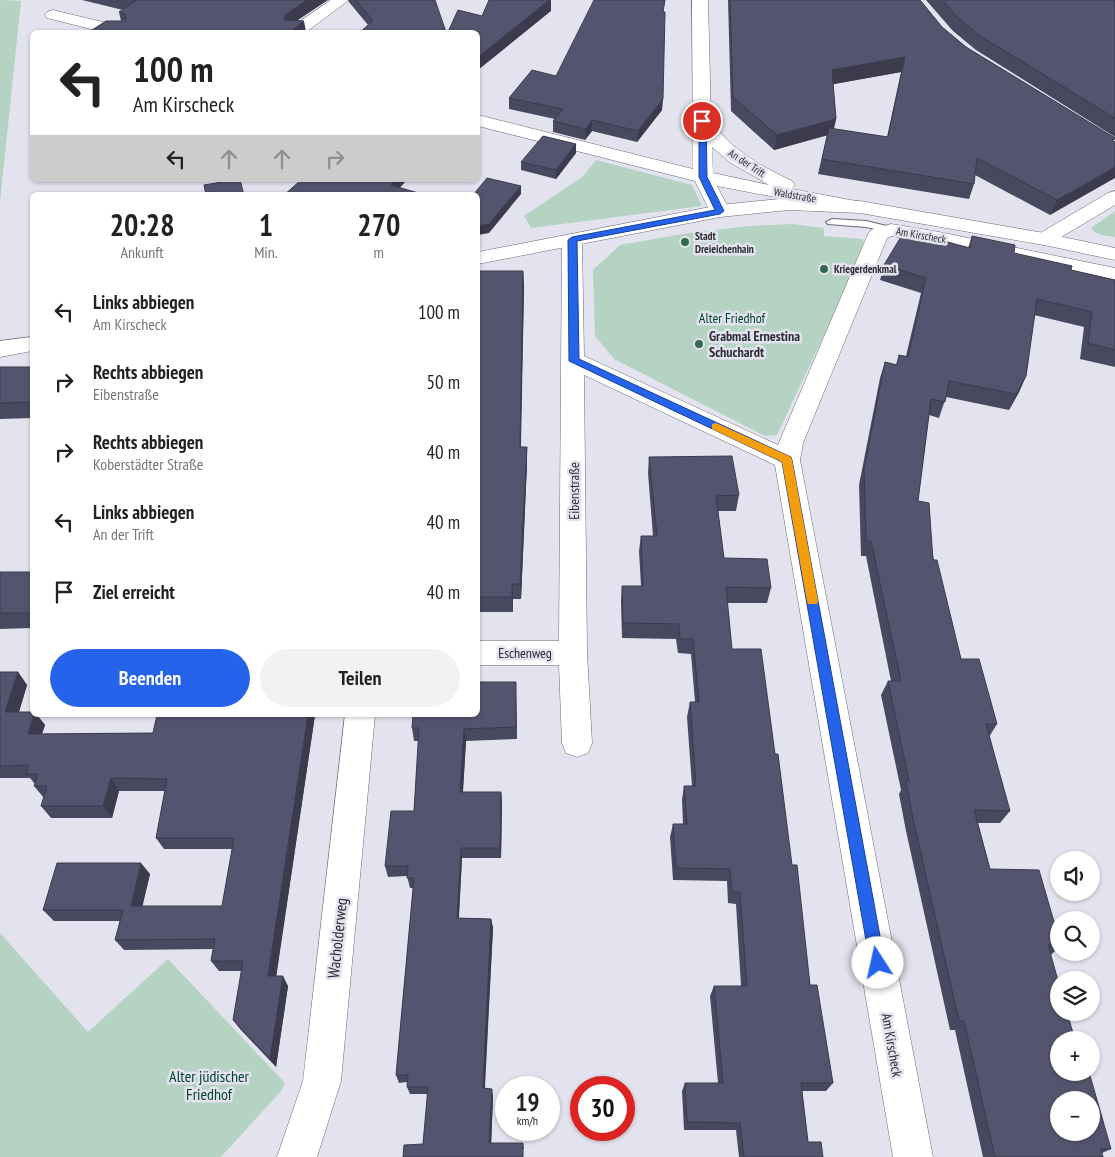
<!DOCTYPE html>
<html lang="de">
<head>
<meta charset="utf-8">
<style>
	body { margin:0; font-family:"PT Sans Narrow",sans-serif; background:#f2f2f2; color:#222; height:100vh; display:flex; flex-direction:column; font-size:19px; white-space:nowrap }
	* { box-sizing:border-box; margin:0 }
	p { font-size:16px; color:#767676 }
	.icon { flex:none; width:28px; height:28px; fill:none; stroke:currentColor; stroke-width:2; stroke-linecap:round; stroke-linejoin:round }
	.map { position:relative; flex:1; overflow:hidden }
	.sheet { position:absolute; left:30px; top:192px; width:450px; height:525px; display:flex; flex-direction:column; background:#fff; border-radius:8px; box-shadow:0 1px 4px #0004 }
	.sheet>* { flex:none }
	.guide { position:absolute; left:30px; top:30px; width:450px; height:152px; border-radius:8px; box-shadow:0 1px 4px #0004; background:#fff; color:#222; overflow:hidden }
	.tools { position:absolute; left:1050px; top:851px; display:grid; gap:10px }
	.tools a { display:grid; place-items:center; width:50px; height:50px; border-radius:50%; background:#fff; box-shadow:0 1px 4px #0004; font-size:25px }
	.speed { position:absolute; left:495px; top:1076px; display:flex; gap:10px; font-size:25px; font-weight:700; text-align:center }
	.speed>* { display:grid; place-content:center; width:65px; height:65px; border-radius:50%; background:#fff; box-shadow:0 1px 4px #0004; line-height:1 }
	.speed small { font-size:12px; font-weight:400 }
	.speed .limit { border:8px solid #d22; background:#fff; color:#111 }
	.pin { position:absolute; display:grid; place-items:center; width:42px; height:42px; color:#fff; margin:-21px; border:2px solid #fff; border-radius:50%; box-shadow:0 1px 5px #0007 }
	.me { position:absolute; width:55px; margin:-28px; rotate:350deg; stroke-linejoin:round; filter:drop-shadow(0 0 4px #0008) }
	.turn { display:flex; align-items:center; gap:18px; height:105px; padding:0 20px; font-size:22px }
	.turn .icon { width:65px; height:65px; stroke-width:2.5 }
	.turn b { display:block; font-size:35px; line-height:42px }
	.lanes { display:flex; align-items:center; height:48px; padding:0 20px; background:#0003; justify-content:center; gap:25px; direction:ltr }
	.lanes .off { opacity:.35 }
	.eta { display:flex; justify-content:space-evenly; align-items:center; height:85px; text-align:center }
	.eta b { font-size:30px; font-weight:800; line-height:35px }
	.primary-button { display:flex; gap:10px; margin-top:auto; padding:10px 20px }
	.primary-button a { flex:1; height:58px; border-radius:30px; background:#2563eb; color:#fff; font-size:20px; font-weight:800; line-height:58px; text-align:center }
	.primary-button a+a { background:#f2f2f2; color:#222 }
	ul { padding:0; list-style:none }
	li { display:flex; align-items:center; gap:15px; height:70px; padding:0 20px }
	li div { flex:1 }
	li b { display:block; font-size:19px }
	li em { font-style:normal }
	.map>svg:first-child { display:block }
	.green { fill:#b4d3c2 }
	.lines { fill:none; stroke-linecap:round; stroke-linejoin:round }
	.lane-casing { stroke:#6a6a74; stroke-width:2 }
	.street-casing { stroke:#6a6a74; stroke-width:1 }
	.secondary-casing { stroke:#6a6a74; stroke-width:1 }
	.lane { fill:#fff; fill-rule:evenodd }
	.street { fill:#fff; fill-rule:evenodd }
	.secondary { fill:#fff; fill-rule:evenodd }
	.wall { fill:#48485f; fill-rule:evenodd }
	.shaded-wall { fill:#3b3b4d }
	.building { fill:#54546e; stroke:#3b3b4d; fill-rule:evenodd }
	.route { fill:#2563eb; stroke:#184099 }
	.slow { fill:#f59e0b }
	.poi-dot { fill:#326950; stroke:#e3e3ef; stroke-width:2 }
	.labels { text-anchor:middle; stroke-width:5; stroke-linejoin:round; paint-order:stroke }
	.far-street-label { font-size:11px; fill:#2d2d32; stroke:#e3e3ef }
	.far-poi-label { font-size:11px; font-weight:bold; fill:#2d2d32; stroke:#e3e3ef; text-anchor:start }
	.park-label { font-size:14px; fill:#04442d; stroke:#e3e3ef }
	.poi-label { font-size:14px; font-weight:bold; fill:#2d2d32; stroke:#e3e3ef; text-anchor:start }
	.street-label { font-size:14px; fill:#2d2d32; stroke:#e3e3ef }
	.near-street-label { font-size:16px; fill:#2d2d32; stroke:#e3e3ef }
	.near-park-label { font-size:16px; fill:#04442d; stroke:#e3e3ef }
</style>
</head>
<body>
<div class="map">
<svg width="1115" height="1157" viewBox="0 0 1115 1157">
	<rect width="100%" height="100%" fill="#e3e3ef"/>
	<path class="green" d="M 0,0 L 21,1 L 0,202 Z
		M 596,160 L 692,185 L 702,206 L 531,228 L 524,216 L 582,177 Z
		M 1115,211 L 1115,237 C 1106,235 1096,236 1091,228 Z
		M 792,224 L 824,228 L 824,236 L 863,239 L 864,250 L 777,435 L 765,436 L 614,359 L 595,336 L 593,270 L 620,245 L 689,233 L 749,226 Z
		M 0,933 L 88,1032 L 168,959 L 285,1083 L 281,1091 L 221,1157 L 0,1157 Z"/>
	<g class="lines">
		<g class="lane-casing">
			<path id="lane" d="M 832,219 L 866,221 L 895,228 L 897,230 L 891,233 L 866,227 L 828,224 L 826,222 Z"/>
		</g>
		<g class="street-casing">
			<path id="street" d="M 331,0 L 349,0 L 306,32 L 288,32 L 290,28 Z
				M 692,0 L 708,0 L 711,121 C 731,150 761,166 792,181 L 795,185 L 792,189 L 861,202 L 864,206 L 861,210 L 854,212 L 717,186 L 730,211 L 727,215 L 720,217 L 713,215 L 710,211 L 695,181 L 478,126 L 478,115 L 693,169 ZM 712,147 L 731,163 L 769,185 L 713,173 Z
				M 53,10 L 127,28 L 129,32 L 103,32 L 47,18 L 45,15 L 47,12 Z
				M 1115,191 L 1115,205 L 1051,243 L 1044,245 L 1037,243 L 1034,239 L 1037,235 L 1108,193 Z
				M 891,224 L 939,232 L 1115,268 L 1115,282 L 939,244 L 892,236 L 887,238 L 803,443 L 800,460 L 933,1157 L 893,1157 L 775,465 L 584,375 L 587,653 L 592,743 L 588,753 L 577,757 L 566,753 L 562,743 L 559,665 L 478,665 L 478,641 L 559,641 L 562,240 L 565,236 L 572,234 L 579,236 L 582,240 L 584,356 L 778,445 L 868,234 L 871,230 Z
				M 345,715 L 375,715 L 341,1081 L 317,1157 L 277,1157 L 303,1081 Z"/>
		</g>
		<g class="secondary-casing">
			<path id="secondary" d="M 789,198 L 860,201 L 1044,233 L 1115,248 L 1115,260 L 1044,245 L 860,213 L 789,210 L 720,217 L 478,264 L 478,252 L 720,205 Z
				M 32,337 L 32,351 L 0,357 L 0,341 Z"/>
		</g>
		<use href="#lane" class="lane"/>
		<use href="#street" class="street"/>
		<use href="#secondary" class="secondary"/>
	</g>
	<path class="wall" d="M 82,0 L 328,0 L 121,21 L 119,12 L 123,10 Z
		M 348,0 L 435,0 L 368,25 L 349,2 Z
		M 728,0 L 920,0 L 942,27 L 966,47 L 1115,138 L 1050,215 L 975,175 L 974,184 L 969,199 L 818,174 L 827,135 L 774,150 L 731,111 ZM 901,72 L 887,137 L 834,129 L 836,119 L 833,84 Z
		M 926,0 L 1115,0 L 1115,137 L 976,50 L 953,31 Z
		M 664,12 L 662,110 L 637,142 L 592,131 L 585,140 L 553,132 L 553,121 L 555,119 L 509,109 L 509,98 L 556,76 Z
		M 576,144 L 576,153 L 556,179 L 521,170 L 521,162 Z
		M 972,236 L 1014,253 L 1071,270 L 1115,280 L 1115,367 L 1080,359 L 1084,327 L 1034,315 L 1026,376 L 1019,392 L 1009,410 L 946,397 L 939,418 L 929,415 L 918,501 L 961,659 L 997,724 L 989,737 L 1010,811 L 1000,823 L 978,823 L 990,869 L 1059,939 L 1059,947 L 1051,955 L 1059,1040 L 1111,1149 L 1102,1153 L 1103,1157 L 983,1157 L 955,1030 L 950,1030 L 906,831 L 899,794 L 901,790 L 881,695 L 888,681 L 891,681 L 866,556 L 861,556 L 859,485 L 880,378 L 885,362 L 896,365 L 899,355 L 906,356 L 921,293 L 880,280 L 884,265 L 926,242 L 968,248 Z
		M 523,271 L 524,287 L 521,447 L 527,447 L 527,463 L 521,599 L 513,599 L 513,612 L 478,612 L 478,277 Z
		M 0,367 L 32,367 L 32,418 L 0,419 Z
		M 649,457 L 739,495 L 736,511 L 718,511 L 724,558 L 771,588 L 767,603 L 727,603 L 732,649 L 775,754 L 810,985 L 833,1083 L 826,1091 L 802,1091 L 808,1142 L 823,1157 L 739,1157 L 736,1130 L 684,1130 L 682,1091 L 685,1083 L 718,1083 L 710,996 L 714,986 L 741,986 L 736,904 L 728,903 L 727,881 L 673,880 L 670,837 L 673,824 L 683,824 L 682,800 L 684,786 L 692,786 L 687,717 L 690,702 L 695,702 L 691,654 L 678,653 L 676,639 L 622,638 L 621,601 L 622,586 L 641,586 L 639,551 L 641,536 L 653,536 L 648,473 Z
		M 0,572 L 32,572 L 32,628 L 0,629 Z
		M 0,672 L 18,672 L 27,685 L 19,712 L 32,715 L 37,715 L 45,725 L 42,734 L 153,733 L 157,715 L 315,715 L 276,976 L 288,986 L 276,1067 L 240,1029 L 233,1020 L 242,971 L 219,971 L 211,961 L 213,949 L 124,950 L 115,940 L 120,921 L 54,921 L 43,910 L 150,874 L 142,906 L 222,906 L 232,849 L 164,849 L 156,838 L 165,791 L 119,791 L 112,818 L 51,818 L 41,806 L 44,798 L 34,786 L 35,784 L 30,778 L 0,778 Z
		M 516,694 L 517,739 L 466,741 L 463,792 L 501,792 L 502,804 L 501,858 L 462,858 L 459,918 L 491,919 L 493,928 L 485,1088 L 493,1096 L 491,1143 L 523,1143 L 524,1149 L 423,1144 L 428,1094 L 410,1094 L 407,1087 L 407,1082 L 399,1083 L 396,1075 L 413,888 L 410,888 L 407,876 L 388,877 L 385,866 L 414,811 L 419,741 L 414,741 L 412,728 Z"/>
	<path class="shaded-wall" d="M 307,0 L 328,0 L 289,26 L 284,20 L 286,14 Z
		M 549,0 L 551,0 L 551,11 L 478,70 L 478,57 Z
		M 304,21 L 306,32 L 289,32 Z
		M 905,57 L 901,72 L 829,85 L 832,70 Z
		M 663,99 L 662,110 L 637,142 L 638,131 Z
		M 836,119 L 832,134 L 774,150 L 777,135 Z
		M 592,120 L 592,131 L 585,140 L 586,129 Z
		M 576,144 L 576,153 L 556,179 L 556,170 Z
		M 1115,167 L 1115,178 L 1050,215 L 1057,200 Z
		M 396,180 L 407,180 L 393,195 L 391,185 Z
		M 521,186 L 521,194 L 489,233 L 478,235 L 478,226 Z
		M 523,271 L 524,287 L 520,463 L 520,447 Z
		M 1026,376 L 1019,392 L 1009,410 L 1016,394 Z
		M 527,447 L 527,463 L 521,599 L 520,584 Z
		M 512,584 L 513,599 L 513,612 L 512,597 Z
		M 18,672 L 27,685 L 15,725 L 5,712 Z
		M 516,682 L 516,694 L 517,739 L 516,727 Z
		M 34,715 L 37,715 L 45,725 L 37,747 L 28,734 Z
		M 308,715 L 315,715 L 275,985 L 268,976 Z
		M 464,729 L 466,741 L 462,804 L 460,792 Z
		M 111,778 L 119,791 L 112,818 L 103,806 Z
		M 501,792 L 502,804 L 501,858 L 500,848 Z
		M 461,848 L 462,858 L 458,928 L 457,918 Z
		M 141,863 L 150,874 L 140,917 L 131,906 Z
		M 491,919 L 493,928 L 484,1095 L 483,1088 Z
		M 283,976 L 288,986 L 276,1067 L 270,1059 Z
		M 492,1089 L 493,1096 L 491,1149 L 489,1143 Z"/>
	<path class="building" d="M 132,0 L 307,0 L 286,14 L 284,20 L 304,21 L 289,32 L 89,32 L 106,21 L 126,21 L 125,14 L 119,12 L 135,1 Z
		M 356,0 L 435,0 L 446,32 L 360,32 L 373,21 Z
		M 489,0 L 549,0 L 478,57 L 478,32 L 448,32 L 458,10 L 482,16 Z
		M 594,0 L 665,0 L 663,12 L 665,12 L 663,99 L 638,131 L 592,120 L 586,129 L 553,121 L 563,109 L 509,98 L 532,70 L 556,76 Z
		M 730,0 L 920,0 L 942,27 L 966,47 L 1115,138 L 1115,139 L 1112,140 L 1115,142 L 1115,167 L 1057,200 L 977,158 L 974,184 L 822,159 L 829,128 L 888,137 L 905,57 L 832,70 L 836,119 L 777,135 L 733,97 Z
		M 943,0 L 1115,0 L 1115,118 L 980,36 L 957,17 Z
		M 543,136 L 576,144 L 556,170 L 521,162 Z
		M 487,178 L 521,186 L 489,224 L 478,226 L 478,195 L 473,195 Z
		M 234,180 L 240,180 L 244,195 L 206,195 L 204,185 Z
		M 301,180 L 396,180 L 391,185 L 425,195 L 284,195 Z
		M 902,235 L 926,242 L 929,237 L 970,248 L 972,236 L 1015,245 L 1014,253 L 1072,266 L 1071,270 L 1115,280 L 1115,350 L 1088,343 L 1092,312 L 1037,299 L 1026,376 L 1016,394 L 949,381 L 945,402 L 931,399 L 918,501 L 929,503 L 933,560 L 937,560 L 961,659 L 979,659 L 997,724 L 986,724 L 1010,811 L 974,810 L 990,869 L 1039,870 L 1059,939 L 1059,945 L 1048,945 L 1059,984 L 1059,1012 L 1067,1012 L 1075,1040 L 1059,1040 L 1059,1072 L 1089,1072 L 1111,1149 L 1101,1149 L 1103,1157 L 995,1157 L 964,1021 L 959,1021 L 913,819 L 906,781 L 909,781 L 888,681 L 901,681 L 871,541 L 866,541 L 864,469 L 885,362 L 897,365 L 899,355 L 908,357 L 926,278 L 884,265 ZM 1059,1100 L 1091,1100 L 1091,1132 L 1059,1132 Z
		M 478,271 L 523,271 L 520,447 L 527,447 L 520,584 L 512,584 L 512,597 L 478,597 Z
		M 0,367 L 32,367 L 32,402 L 0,403 Z
		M 732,456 L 739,495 L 716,496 L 724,558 L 767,559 L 771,588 L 726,587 L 732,649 L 761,649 L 775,754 L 778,754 L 792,865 L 797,865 L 810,985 L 817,985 L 833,1083 L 801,1083 L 808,1142 L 821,1142 L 823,1157 L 744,1157 L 740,1123 L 687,1122 L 685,1083 L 723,1083 L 714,986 L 747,986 L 740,892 L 732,892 L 730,869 L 676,868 L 673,824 L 687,824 L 684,786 L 696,786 L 690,702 L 699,702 L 693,639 L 680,639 L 679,624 L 623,623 L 622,586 L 643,586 L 641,536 L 657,536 L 649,457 Z
		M 0,572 L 32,572 L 32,613 L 0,613 Z
		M 0,672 L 18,672 L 5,712 L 32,712 L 32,715 L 34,715 L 28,734 L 153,733 L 157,715 L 308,715 L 268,976 L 283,976 L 270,1059 L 233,1020 L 243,961 L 211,961 L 215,939 L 115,940 L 123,910 L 43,910 L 57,863 L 141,863 L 131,906 L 222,906 L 234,838 L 156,838 L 167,779 L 111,778 L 103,806 L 41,806 L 47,786 L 34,786 L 38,774 L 26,774 L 29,765 L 0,766 Z
		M 478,682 L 516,682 L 516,727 L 464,729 L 460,792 L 501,792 L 500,848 L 461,848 L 457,918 L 491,919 L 483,1088 L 492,1089 L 489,1143 L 523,1143 L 523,1157 L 403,1157 L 404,1145 L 423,1144 L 428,1087 L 407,1087 L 408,1075 L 396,1075 L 414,878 L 407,878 L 408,866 L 385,866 L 391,811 L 414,811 L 419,728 L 412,728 L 413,715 L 478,715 Z"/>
	<path class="route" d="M 702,119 L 706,121 L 707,177 L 724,211 L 720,214 L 577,241 L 579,359 L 791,457 L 792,460 L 885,963 L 883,969 L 878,971 L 873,969 L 870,963 L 782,462 L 569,361 L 568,240 L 572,237 L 715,210 L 699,177 L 699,121 Z"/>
	<path class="slow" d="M 716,423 L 791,457 L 792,460 L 818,601 L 817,604 L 808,604 L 807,601 L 782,462 L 712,429 L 712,424 Z"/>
	<g class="poi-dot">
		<circle cx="685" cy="242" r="5"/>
		<circle cx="824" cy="269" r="5"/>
		<circle cx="699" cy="344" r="5"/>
	</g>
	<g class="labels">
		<g class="far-street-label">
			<text transform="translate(747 163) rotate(33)" y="4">An der Trift</text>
			<text transform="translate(795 195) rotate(10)" y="4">Waldstraße</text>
			<text transform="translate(921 235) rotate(10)" y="4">Am Kirscheck</text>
		</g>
		<g class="far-poi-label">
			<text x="695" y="240">Stadt<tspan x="695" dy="13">Dreieichenhain</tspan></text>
			<text x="834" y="273">Kriegerdenkmal</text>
		</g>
		<g class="park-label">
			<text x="732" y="323">Alter Friedhof</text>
		</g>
		<g class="poi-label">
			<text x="709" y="341">Grabmal Ernestina<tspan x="709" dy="16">Schuchardt</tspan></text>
		</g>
		<g class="street-label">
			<text transform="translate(574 491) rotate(-90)" y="5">Eibenstraße</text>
			<text x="525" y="658">Eschenweg</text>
			<text transform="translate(892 1045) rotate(80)" y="5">Am Kirscheck</text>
		</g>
		<g class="near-street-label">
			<text transform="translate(337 938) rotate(-84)" y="6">Wacholderweg</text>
		</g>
		<g class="near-park-label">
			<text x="209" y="1082">Alter jüdischer<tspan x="209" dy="18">Friedhof</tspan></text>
		</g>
	</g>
</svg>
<div class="tools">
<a><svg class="icon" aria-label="sound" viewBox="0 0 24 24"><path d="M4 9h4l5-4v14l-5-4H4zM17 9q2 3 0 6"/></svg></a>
<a><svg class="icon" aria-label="search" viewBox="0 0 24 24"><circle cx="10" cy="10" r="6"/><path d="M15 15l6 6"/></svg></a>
<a><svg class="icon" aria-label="layers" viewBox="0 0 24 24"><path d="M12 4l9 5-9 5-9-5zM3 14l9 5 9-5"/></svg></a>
<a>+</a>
<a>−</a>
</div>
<div class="speed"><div>19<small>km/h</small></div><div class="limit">30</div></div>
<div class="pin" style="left:702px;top:121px;background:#d93025"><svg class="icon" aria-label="arrive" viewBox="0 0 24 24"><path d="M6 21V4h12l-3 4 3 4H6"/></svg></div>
<svg class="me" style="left:878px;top:963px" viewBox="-20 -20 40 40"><circle r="19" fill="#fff"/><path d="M0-13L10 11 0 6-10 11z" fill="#2563eb"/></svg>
<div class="guide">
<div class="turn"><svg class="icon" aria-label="left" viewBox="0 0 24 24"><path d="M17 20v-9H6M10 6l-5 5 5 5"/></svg><div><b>100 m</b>Am Kirscheck</div></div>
<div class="lanes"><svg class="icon" aria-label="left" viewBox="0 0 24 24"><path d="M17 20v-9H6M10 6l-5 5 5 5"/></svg><svg class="icon off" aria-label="ahead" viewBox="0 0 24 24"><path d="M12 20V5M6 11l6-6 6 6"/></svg><svg class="icon off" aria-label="ahead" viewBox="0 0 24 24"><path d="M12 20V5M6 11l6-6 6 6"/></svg><svg class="icon off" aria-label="right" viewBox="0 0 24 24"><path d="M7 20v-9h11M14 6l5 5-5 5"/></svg></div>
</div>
<section class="sheet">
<div class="eta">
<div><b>20:28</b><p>Ankunft</p></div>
<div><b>1</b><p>Min.</p></div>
<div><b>270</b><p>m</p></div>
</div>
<ul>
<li><svg class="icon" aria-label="left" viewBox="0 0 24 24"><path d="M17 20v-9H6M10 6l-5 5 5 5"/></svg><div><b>Links abbiegen</b><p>Am Kirscheck</p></div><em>100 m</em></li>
<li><svg class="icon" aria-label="right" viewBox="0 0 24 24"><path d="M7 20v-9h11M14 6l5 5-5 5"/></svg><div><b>Rechts abbiegen</b><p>Eibenstraße</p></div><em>50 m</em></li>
<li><svg class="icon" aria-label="right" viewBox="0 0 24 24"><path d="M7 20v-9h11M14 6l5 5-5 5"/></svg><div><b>Rechts abbiegen</b><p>Koberstädter Straße</p></div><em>40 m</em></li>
<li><svg class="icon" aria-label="left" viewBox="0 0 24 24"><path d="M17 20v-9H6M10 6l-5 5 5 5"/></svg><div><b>Links abbiegen</b><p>An der Trift</p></div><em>40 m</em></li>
<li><svg class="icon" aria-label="arrive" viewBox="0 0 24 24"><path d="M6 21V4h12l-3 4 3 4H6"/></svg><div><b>Ziel erreicht</b></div><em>40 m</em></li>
</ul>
<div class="primary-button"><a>Beenden</a><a>Teilen</a></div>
</section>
</div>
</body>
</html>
